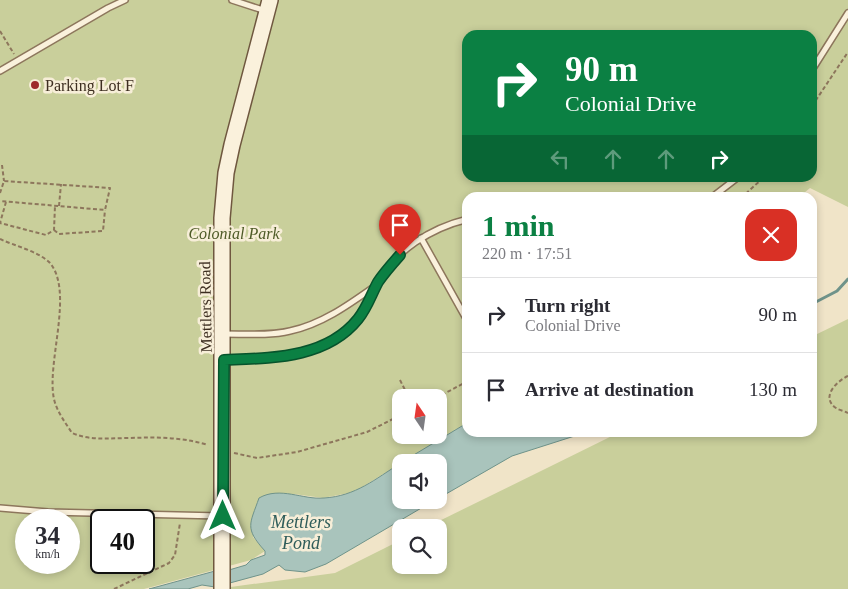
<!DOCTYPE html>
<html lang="en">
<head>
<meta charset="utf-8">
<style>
	body { margin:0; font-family:Georgia,serif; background:#f7f7f7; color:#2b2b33; height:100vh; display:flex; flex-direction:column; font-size:19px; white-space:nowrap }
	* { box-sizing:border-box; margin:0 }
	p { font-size:16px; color:#7c7c81 }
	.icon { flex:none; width:28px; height:28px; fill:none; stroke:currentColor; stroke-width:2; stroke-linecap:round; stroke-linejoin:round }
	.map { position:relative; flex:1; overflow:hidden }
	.panel { position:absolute; left:462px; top:192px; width:355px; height:245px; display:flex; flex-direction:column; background:#fff; border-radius:15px; box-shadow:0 2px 8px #0003 }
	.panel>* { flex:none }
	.guide { position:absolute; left:462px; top:30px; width:355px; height:152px; border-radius:15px; box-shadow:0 2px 8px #0003; background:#0b8043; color:#fff; overflow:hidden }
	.needle { width:32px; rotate:347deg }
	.controls { position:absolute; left:392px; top:389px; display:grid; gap:10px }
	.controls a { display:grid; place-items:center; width:55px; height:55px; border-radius:10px; background:#fff; box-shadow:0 2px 8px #0003; font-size:25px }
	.speed { position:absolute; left:15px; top:509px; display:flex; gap:10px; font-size:25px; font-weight:700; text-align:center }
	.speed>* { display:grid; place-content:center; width:65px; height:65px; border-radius:50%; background:#fff; box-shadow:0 2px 8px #0003; line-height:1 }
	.speed small { font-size:12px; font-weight:400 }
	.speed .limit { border:2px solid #111; border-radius:8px; background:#fff; color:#111 }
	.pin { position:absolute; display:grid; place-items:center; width:42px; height:42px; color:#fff; margin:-51px -21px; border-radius:50% 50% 50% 0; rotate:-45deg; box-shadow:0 0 5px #0007 }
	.pin .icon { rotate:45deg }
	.me { position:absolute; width:55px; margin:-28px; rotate:0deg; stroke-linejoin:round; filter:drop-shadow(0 0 4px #0008) }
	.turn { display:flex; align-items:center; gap:18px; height:105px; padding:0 20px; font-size:22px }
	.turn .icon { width:65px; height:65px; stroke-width:2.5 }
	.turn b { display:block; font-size:35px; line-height:42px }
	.lanes { display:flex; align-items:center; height:48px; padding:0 20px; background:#0003; justify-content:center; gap:25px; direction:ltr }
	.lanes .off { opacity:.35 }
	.round { display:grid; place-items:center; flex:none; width:52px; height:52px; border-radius:15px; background:#f7f7f7 }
	.headline { display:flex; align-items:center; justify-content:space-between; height:85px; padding:0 20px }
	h1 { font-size:30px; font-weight:700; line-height:38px; color:#0b8043 }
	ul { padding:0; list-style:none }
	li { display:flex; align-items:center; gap:15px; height:75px; padding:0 20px; border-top:1px solid #e1e1e2 }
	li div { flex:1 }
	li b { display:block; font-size:19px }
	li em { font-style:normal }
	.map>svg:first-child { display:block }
	.green { fill:#c9cf9b; fill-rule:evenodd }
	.water { fill:#a9c4bc; stroke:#6f938a }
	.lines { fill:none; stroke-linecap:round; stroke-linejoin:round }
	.stream { stroke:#6f938a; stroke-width:3 }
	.lane-casing { stroke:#8d765c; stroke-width:8 }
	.secondary-casing { stroke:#6f573f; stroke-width:18 }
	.path { stroke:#8d765c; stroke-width:2; stroke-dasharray:4 2.5; stroke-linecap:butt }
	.lane { stroke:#faf1dc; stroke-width:5 }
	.secondary { stroke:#faf1dc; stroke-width:15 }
	.route-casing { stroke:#07532c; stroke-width:12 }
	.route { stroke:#0b8043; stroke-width:9 }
	.poi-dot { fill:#9e2a2b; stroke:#f7eed8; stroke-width:2 }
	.labels { text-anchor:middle; stroke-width:5; stroke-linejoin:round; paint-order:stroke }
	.poi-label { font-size:16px; fill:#3d2e20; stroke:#f7eed8; text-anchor:start }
	.park-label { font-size:16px; font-style:italic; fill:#4d5a26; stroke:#f7eed8 }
	.street-label { font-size:16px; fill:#3d2e20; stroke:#f7eed8 }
	.water-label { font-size:18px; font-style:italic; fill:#2f5d5a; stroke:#f7eed8 }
</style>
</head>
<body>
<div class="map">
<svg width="848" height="589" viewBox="0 0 848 589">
	<rect width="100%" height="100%" fill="#f0e4c8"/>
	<path class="green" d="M 0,0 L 848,0 L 848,207 L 810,188 L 798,198 L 468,198 L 467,423 L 354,492 L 323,498 L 294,494 L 253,537 L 265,551 L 251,560 L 144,589 L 0,589 ZM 468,35 L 812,35 L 812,178 L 468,178 ZM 401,398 L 439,398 L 439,435 L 401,435 ZM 26,520 L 69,520 L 69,562 L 26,562 ZM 101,520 L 144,520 L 144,562 L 101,562 Z
		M 848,319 L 848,589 L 216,589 L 335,573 L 401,540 L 401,565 L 439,565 L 439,528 L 427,527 L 618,433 L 812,432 L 813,336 Z"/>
	<path class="water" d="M 467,423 L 468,432 L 584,433 L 512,456 L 439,498 L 439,462 L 402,462 Z
		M 401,463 L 401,500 L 435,500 L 326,564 L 305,572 L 285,570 L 279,565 L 263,574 L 215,587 L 202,585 L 188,589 L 149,589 L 215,571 L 229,570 L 246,565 L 251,560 L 265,555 L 265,551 C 244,528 250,524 259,498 C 280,486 303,500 324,498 C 356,496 375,479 401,463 Z"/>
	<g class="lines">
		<path class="stream" d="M 812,304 L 837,291 L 848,279"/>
		<g class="lane-casing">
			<path id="lane" d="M 232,0 L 266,11
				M 812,70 L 848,13
				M 0,71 L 108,8 L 125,0
				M 711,198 L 737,178
				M 421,238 L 468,322
				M 224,334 C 246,334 269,336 290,331 C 323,324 351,303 378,284
				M 224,360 C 266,358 311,359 345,332 C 361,320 368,302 377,285 C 395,250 431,228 468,219
				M 0,508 L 48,512 L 220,516"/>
		</g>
		<g class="secondary-casing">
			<path id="secondary" d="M 222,589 L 222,218 L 226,173 L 232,145 L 270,0"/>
		</g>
		<path class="path" d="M 0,31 L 14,54
			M 812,106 L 848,52
			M 2,165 L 4,181
			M 0,193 L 4,181 L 110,188 L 105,210 L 0,201
			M 741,198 L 763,178
			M 6,202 L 0,223 L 46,235 L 54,230 L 55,206
			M 59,206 L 61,184
			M 54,230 L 59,234 L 103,231 L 105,210
			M 0,239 C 15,246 37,251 49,262 C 75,290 46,363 54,399 C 57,412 65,422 72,433 C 91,441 110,438 130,438 C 157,437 182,437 208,445
			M 848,376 C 837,381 820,397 836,408 C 839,410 844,411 848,413
			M 400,380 L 409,398
			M 436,398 L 468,381
			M 234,453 L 257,458 L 297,452 L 367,432 L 401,415
			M 114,589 L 169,563 L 175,555 L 180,523"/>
		<use href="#lane" class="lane"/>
		<use href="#secondary" class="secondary"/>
	</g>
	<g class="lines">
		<g class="route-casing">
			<path id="route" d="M 223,516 L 224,360 C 270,358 326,359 358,319 C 367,308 371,295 378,282 C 384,273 392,264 400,255"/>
		</g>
		<use href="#route" class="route"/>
	</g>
	<circle class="poi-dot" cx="35" cy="85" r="5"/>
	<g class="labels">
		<g class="poi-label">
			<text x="45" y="91">Parking Lot F</text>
		</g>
		<g class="park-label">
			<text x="234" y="239">Colonial Park</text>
		</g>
		<g class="street-label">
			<text transform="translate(205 307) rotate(-91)" y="6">Mettlers Road</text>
		</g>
		<g class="water-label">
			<text x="301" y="528">Mettlers<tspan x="301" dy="21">Pond</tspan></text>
		</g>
	</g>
</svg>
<div class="controls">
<a><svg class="needle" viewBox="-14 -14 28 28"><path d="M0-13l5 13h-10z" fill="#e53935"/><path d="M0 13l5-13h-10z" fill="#7c7c81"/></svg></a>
<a><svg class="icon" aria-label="sound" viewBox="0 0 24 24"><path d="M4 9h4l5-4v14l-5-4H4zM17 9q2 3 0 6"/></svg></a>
<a><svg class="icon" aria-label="search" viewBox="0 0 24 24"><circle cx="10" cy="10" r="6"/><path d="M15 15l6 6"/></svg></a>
</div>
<div class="speed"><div>34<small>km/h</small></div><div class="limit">40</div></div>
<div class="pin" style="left:400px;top:255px;background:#d93025"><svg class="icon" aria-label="arrive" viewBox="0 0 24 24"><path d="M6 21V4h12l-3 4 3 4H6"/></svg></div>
<svg class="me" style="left:223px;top:516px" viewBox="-20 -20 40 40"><path d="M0-17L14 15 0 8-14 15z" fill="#0b8043" stroke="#fff" stroke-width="4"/></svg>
<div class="guide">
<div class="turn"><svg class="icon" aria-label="right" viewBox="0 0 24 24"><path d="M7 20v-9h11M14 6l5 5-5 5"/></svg><div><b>90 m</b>Colonial Drive</div></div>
<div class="lanes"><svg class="icon off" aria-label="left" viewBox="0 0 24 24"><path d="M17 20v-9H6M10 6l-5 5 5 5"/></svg><svg class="icon off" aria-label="ahead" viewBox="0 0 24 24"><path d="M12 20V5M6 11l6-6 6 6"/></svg><svg class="icon off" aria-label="ahead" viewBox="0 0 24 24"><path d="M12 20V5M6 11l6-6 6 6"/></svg><svg class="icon" aria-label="right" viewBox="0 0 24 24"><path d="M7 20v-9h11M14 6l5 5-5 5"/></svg></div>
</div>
<section class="panel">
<div class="headline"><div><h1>1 min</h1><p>220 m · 17:51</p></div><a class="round" style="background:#d93025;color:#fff"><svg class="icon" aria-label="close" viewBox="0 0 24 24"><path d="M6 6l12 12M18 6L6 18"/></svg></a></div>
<ul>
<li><svg class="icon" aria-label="right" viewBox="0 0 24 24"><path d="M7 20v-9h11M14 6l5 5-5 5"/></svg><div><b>Turn right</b><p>Colonial Drive</p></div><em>90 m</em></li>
<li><svg class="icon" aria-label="arrive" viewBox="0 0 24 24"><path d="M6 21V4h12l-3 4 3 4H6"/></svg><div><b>Arrive at destination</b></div><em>130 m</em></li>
</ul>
</section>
</div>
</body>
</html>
